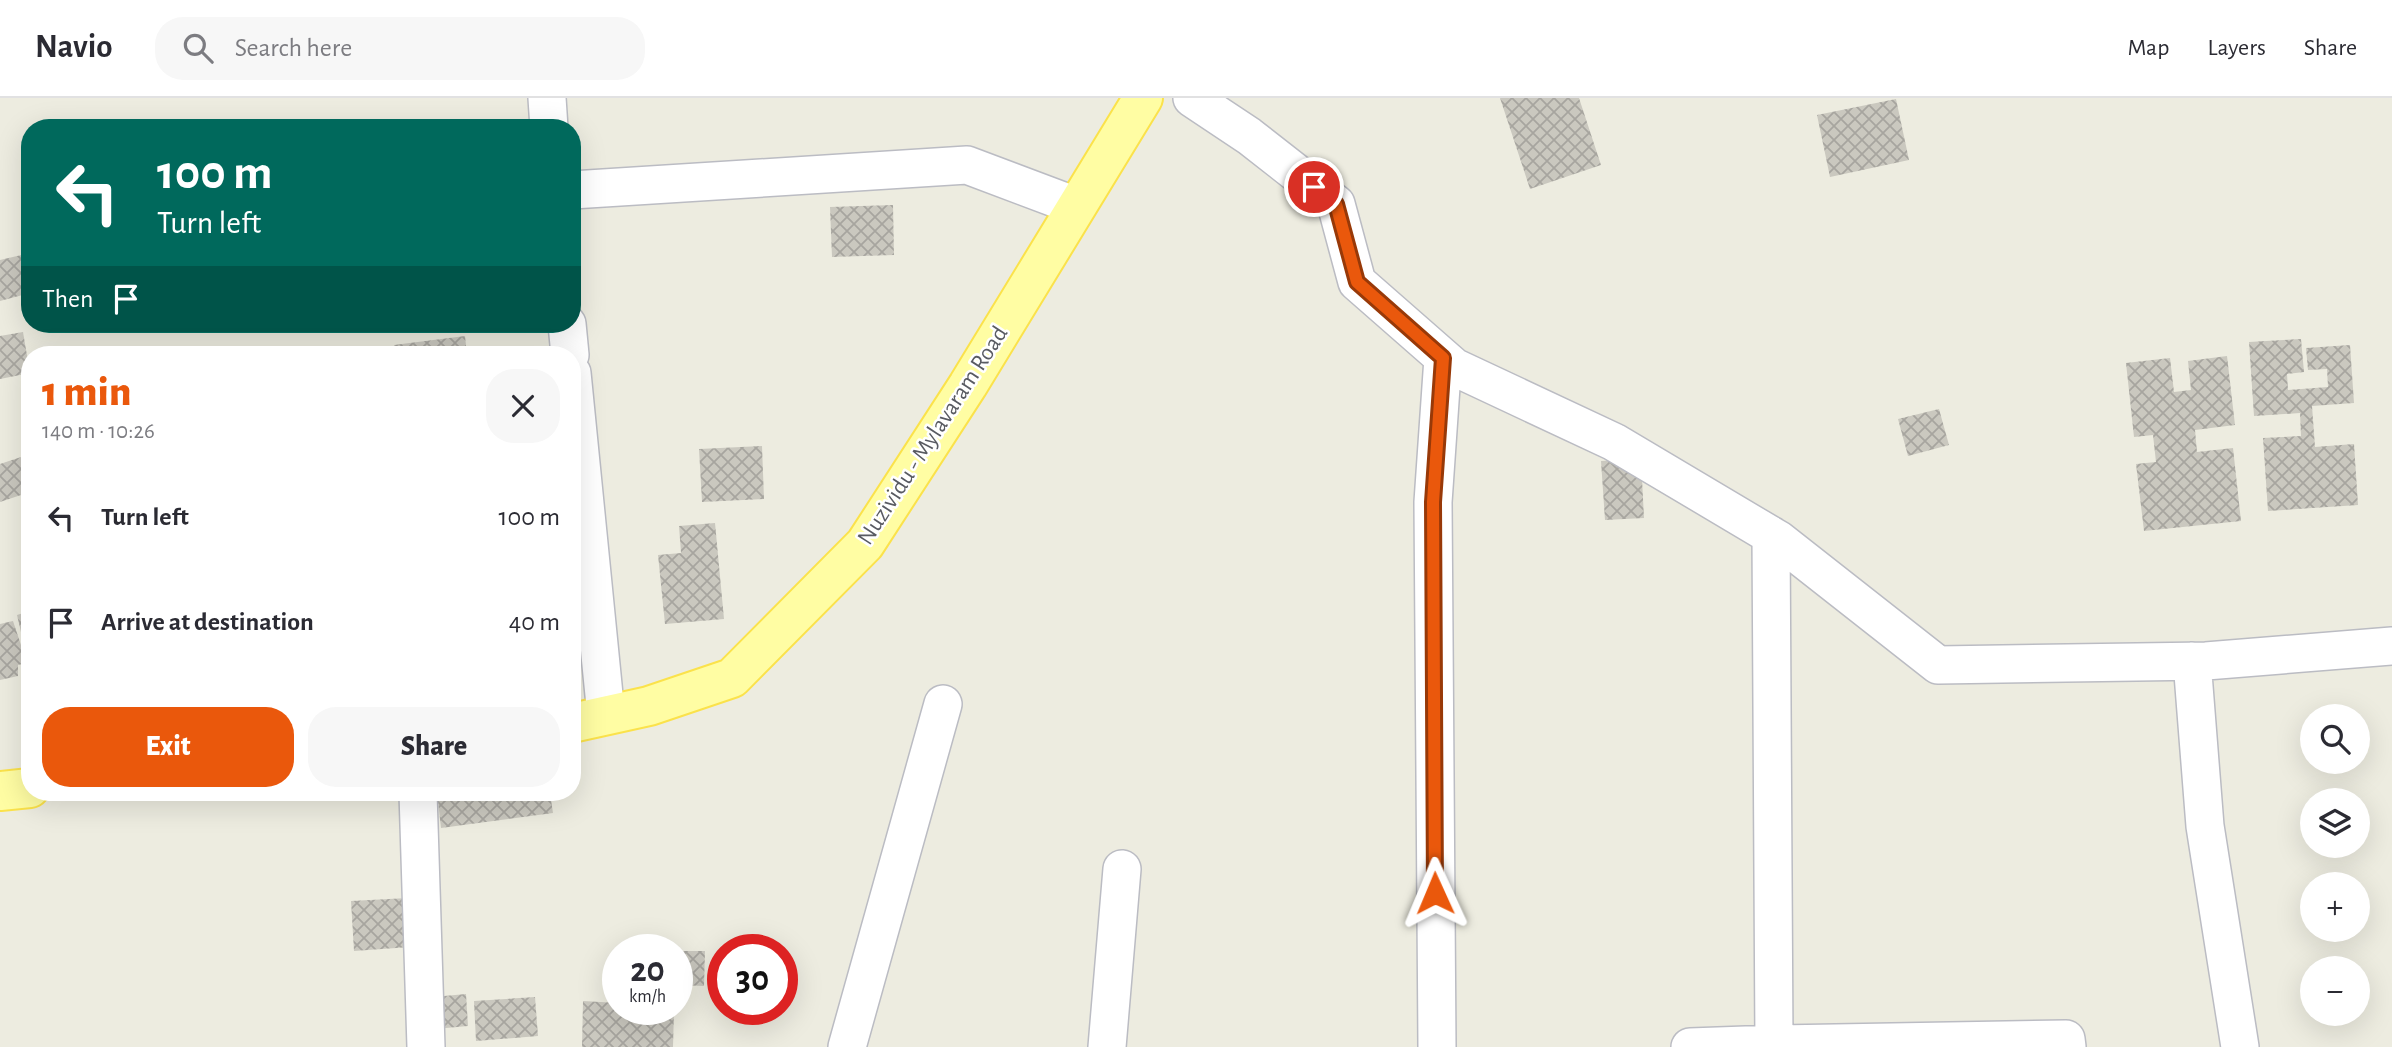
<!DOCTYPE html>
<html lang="en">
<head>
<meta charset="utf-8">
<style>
	body { margin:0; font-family:"Alegreya Sans",sans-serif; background:#f7f7f7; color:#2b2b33; height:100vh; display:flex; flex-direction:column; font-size:26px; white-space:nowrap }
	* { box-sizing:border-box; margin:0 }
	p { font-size:23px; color:#7c7c81 }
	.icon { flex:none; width:38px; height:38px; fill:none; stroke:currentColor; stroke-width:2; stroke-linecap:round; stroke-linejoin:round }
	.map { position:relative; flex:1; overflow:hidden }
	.details { position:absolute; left:21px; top:248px; width:560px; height:455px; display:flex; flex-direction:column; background:#fff; border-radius:28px; box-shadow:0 7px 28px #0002 }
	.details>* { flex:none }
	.banner { position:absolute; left:21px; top:21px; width:560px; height:214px; border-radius:28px; box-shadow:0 7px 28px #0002; background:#00695c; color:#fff; overflow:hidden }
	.fabs { position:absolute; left:2300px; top:606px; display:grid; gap:14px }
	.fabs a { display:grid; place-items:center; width:70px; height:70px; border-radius:50%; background:#fff; box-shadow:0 7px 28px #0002; font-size:35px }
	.speed { position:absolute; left:602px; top:836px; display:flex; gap:14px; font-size:35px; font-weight:700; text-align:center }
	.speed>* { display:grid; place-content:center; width:91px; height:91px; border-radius:50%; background:#fff; box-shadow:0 7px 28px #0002; line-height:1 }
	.speed small { font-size:18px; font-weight:400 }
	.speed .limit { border:10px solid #d22; background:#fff; color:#111 }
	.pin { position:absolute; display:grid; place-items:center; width:60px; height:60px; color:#fff; margin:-30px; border:4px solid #fff; border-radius:50%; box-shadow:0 2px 7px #0007 }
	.me { position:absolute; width:77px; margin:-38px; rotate:359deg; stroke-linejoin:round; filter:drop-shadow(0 0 5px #0008) }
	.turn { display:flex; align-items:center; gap:24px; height:147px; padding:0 21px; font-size:32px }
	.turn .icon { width:91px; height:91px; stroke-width:2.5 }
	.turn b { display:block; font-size:49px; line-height:60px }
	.then { display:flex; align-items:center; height:66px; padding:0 21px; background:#0003; gap:14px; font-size:26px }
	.round { display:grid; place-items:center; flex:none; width:74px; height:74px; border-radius:28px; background:#f7f7f7 }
	.head { display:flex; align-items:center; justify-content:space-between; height:119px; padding:0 21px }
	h1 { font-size:42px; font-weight:800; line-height:52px; color:#ea580c }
	.primary-button { display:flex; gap:14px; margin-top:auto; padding:14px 21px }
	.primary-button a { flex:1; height:80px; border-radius:28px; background:#ea580c; color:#fff; font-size:28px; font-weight:800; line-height:80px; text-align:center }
	.primary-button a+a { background:#f7f7f7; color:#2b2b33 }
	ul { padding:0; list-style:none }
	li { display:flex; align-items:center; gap:21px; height:105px; padding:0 21px }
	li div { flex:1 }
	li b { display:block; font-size:26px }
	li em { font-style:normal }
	header { display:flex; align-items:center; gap:42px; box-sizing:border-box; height:98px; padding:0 35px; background:#fff; border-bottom:2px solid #e1e1e2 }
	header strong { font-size:33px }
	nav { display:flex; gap:38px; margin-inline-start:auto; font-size:24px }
	.search { width:490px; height:63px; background:#f7f7f7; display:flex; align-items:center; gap:18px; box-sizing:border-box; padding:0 24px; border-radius:28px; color:#7c7c81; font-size:26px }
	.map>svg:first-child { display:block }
	.building { fill:url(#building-cross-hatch) }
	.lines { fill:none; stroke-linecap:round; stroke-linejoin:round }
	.minor-casing { stroke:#bbbcc3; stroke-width:40 }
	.major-casing { stroke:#fbe24b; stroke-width:42 }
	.minor { stroke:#fff; stroke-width:37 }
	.major { stroke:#fffda3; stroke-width:38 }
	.route-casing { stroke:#983908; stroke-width:18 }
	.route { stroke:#ea580c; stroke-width:12 }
	.labels { text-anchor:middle; stroke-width:5; stroke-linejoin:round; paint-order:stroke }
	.street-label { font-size:24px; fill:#595b62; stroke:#fff }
</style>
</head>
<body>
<header>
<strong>Navio</strong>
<div class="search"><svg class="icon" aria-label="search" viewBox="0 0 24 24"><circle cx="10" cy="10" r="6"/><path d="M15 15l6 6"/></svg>Search here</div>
<nav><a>Map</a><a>Layers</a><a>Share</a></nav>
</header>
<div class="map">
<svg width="2392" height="949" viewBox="0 0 2392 949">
	<defs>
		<pattern id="building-cross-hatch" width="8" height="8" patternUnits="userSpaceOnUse" patternTransform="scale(1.75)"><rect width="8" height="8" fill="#cac8bf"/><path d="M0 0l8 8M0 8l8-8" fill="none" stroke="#a7a59f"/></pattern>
	</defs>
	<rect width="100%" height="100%" fill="#edece0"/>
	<path class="building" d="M 1500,0 L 1579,0 L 1601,67 L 1530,91 Z
		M 1896,1 L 1909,62 L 1830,79 L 1817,17 Z
		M 893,107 L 894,157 L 832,159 L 830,109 Z
		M 30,155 L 30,195 L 0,203 L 0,162 Z
		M 72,226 L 125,226 L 125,231 L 73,235 Z
		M 23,234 L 30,275 L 0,281 L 0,238 Z
		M 465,238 L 467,257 L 396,257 L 394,247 Z
		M 2301,241 L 2304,274 L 2287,276 L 2288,292 L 2328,289 L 2327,271 L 2308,272 L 2306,250 L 2350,247 L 2354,305 L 2312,308 L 2315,349 L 2354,346 L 2358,407 L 2268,413 L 2263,340 L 2301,338 L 2300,315 L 2254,318 L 2249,244 Z
		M 2227,258 L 2235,327 L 2195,332 L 2197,354 L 2233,350 L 2241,423 L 2144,433 L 2136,366 L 2156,364 L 2153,337 L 2134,339 L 2126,265 L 2170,260 L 2174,294 L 2191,292 L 2188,263 Z
		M 1939,311 L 1949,347 L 1908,358 L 1898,321 Z
		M 762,348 L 764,401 L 702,404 L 699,351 Z
		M 30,356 L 30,394 L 0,404 L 0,366 Z
		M 1641,361 L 1644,420 L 1605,422 L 1601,363 Z
		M 715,425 L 724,521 L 665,526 L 658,457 L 681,455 L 679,428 Z
		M 580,500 L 584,544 L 572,545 L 572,501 Z
		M 30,513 L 30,560 L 27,560 L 17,517 Z
		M 13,523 L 27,565 L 18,567 L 18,578 L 0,582 L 0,526 Z
		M 437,695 L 550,695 L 553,715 L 441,730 Z
		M 408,800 L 410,849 L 354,853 L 351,803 Z
		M 677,853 L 705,853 L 704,888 L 677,887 Z
		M 466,896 L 468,928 L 435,931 L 433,899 Z
		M 535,899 L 538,938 L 476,943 L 474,903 Z
		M 583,903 L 618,905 L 618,912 L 674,912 L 673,949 L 582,949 Z"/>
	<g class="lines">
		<g class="minor-casing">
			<path id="minor" d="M 547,0 L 549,30
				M 1192,0 L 1249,38 L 1336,106 L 1357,184 L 1454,269 L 1614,344 L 1779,442 L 1938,567 L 2206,563 L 2392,548
				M 572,92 L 967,67 L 1076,108
				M 567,226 L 570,257
				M 572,275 L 606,617
				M 1771,437 L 1774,946 L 2066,941 L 2067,949
				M 2192,563 L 2205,728 L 2240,949
				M 418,695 L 426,949
				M 847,949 L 943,606
				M 1107,949 L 1122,771
				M 1437,949 L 1433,404 L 1443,260
				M 1690,949 L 1774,946 L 1774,949"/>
		</g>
		<g class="major-casing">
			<path id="major" d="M 572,625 L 649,608 L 732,580 L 865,446 L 968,287 L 1143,0
				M 0,693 L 30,690"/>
		</g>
		<use href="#minor" class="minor"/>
		<use href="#major" class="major"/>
	</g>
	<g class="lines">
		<g class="route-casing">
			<path id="route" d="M 1314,89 L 1336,106 L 1357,184 L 1443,260 L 1433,404 L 1435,795"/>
		</g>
		<use href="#route" class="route"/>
	</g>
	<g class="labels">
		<g class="street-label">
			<text transform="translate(932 337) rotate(-57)" y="8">Nuzividu - Mylavaram Road</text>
		</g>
	</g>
</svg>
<div class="fabs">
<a><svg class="icon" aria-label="search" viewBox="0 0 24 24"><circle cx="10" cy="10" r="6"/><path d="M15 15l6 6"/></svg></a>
<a><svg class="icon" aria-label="layers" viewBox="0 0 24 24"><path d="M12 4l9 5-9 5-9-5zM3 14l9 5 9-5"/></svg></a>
<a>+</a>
<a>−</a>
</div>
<div class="speed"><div>20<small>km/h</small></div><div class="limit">30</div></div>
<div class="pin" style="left:1314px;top:89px;background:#d93025"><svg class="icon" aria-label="arrive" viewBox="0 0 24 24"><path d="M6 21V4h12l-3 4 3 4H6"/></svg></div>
<svg class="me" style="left:1435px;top:795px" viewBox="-20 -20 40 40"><path d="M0-17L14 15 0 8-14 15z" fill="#ea580c" stroke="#fff" stroke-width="4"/></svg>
<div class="banner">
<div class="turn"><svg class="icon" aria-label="left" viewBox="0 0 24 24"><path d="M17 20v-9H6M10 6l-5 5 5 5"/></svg><div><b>100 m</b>Turn left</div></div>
<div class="then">Then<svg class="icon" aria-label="arrive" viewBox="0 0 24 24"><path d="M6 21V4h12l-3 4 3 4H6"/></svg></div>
</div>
<section class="details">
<div class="head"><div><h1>1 min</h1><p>140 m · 10:26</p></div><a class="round"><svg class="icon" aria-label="close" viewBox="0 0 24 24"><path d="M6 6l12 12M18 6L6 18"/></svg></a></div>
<ul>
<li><svg class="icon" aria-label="left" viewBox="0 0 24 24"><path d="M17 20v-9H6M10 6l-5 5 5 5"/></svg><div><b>Turn left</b></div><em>100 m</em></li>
<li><svg class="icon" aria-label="arrive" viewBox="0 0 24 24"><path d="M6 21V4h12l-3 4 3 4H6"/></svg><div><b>Arrive at destination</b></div><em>40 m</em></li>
</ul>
<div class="primary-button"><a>Exit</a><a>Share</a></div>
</section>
</div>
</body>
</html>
